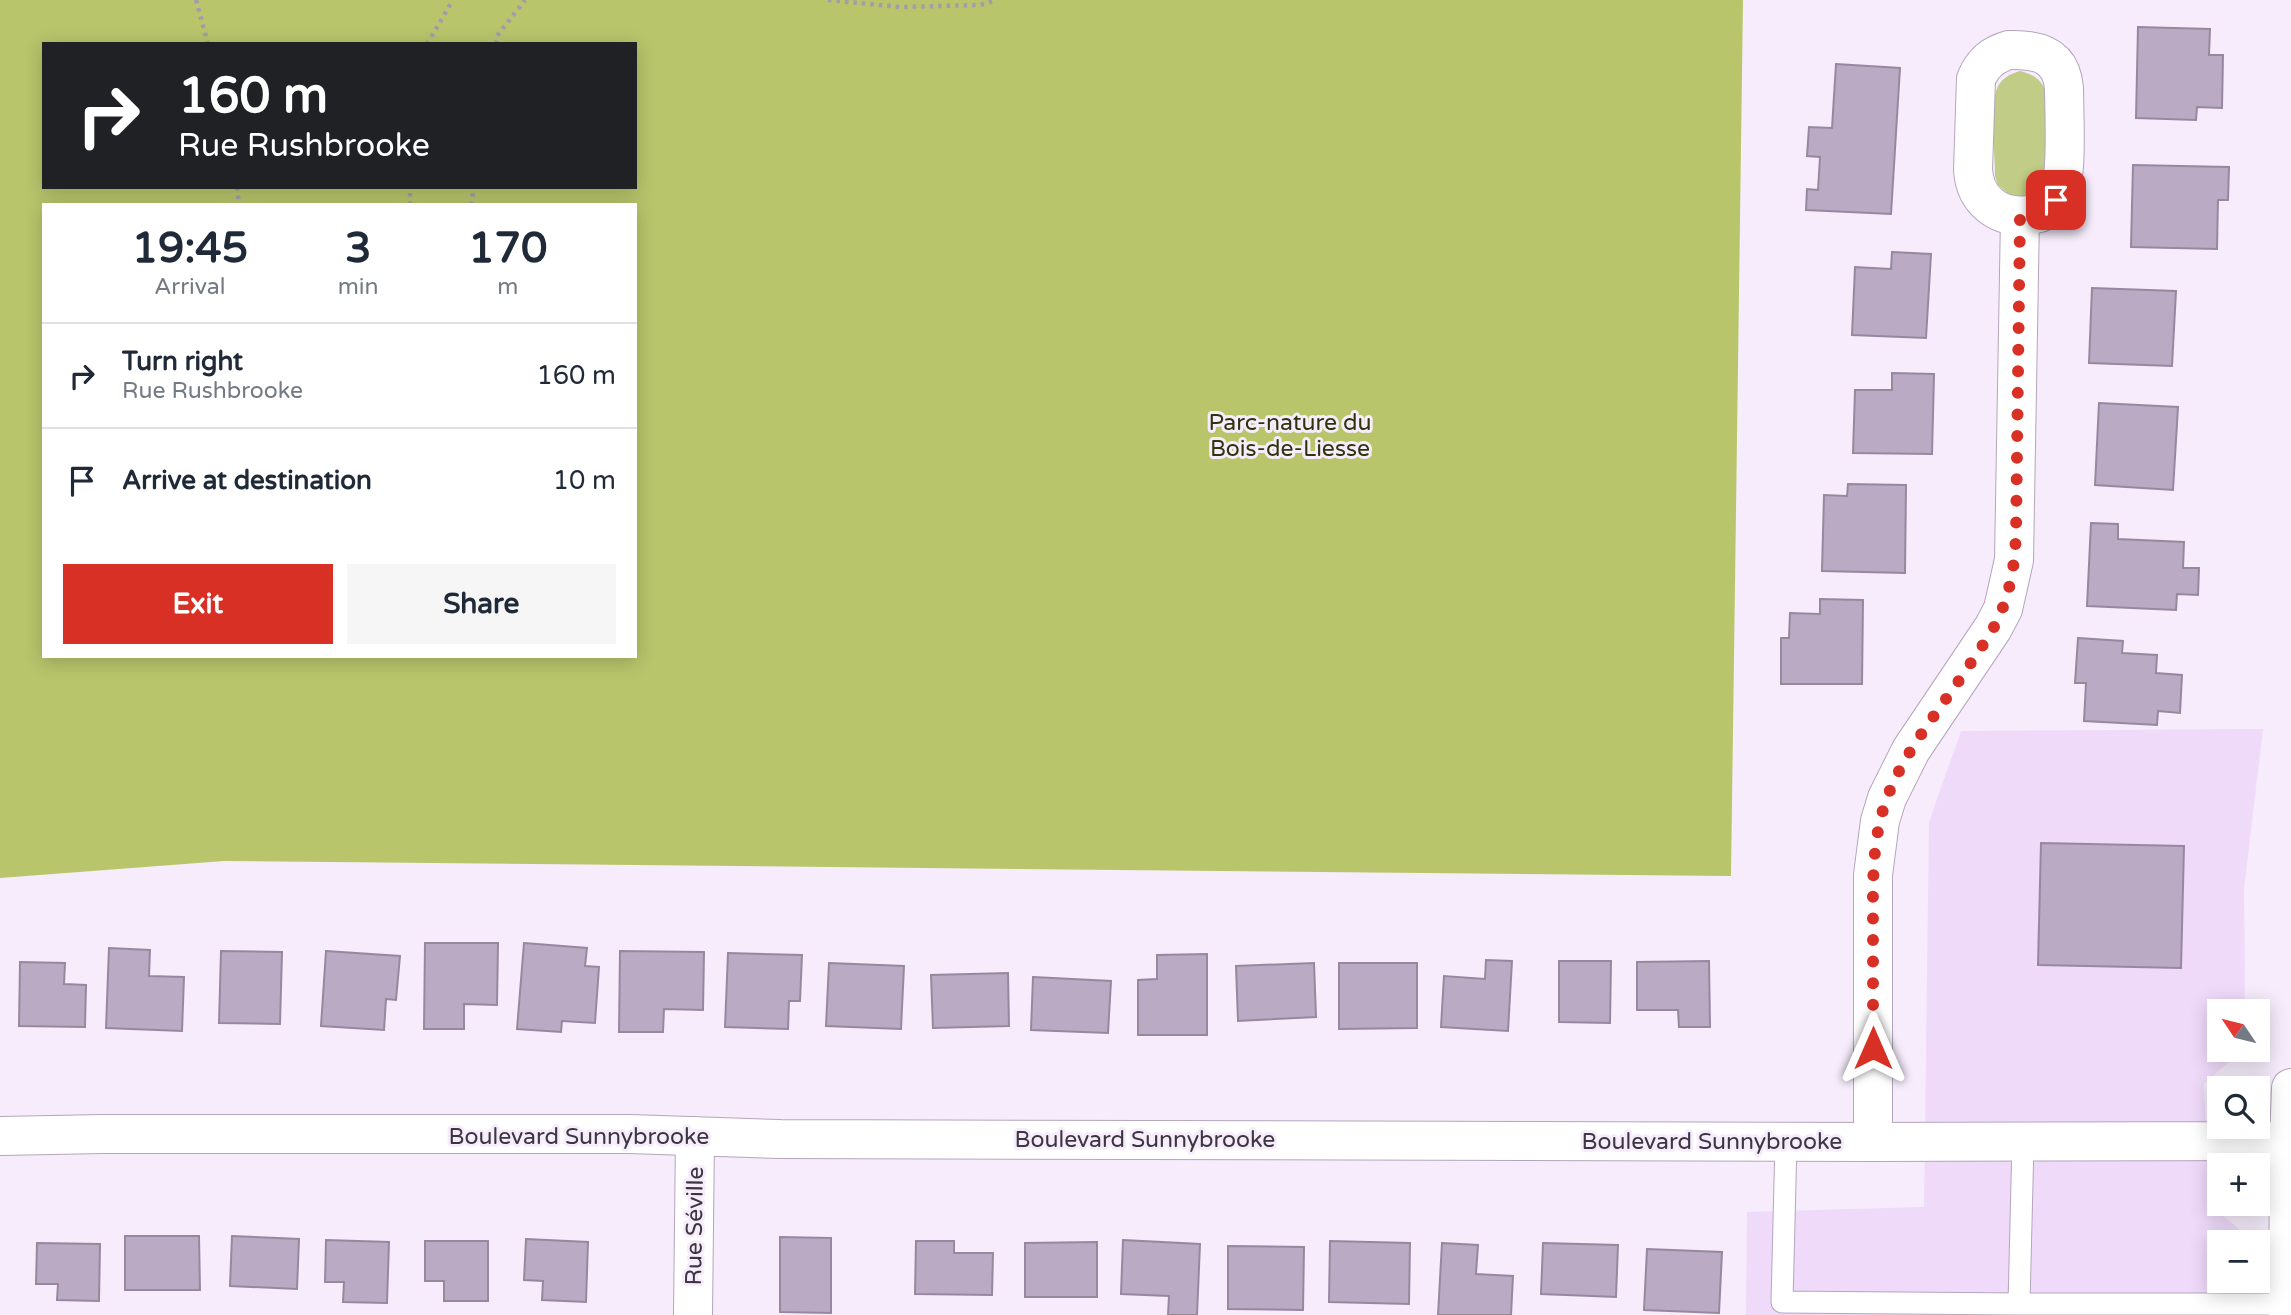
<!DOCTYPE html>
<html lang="en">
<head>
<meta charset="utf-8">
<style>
	body { margin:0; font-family:"Varela Round",sans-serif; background:#f6f6f7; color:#1f2937; height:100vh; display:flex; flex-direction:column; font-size:26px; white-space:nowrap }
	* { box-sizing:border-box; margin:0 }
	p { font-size:23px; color:#747a83 }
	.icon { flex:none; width:38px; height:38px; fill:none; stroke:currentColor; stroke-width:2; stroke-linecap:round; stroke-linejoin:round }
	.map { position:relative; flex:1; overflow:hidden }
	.sheet { position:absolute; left:42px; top:203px; width:595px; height:455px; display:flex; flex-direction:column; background:#fff; border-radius:0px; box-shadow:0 4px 18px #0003 }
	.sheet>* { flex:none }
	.guide { position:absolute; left:42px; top:42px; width:595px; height:147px; border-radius:0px; box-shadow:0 4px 18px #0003; background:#202124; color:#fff; overflow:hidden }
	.needle { width:46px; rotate:305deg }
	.buttons { position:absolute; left:2207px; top:999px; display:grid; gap:14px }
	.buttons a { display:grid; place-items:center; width:63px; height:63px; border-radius:0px; background:#fff; box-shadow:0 4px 18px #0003; font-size:35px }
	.pin { position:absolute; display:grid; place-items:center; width:60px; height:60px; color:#fff; margin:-30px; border-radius:14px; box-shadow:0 4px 10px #0006 }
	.me { position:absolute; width:77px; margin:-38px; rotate:0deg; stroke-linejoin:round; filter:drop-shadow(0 0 5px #0008) }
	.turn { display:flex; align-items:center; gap:24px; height:147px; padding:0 21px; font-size:32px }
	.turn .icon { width:91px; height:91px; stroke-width:2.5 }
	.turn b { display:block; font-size:49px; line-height:60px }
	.eta { display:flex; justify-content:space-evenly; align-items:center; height:119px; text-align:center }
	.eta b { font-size:42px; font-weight:800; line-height:49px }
	.cta { display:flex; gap:14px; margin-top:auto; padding:14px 21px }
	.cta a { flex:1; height:80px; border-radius:0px; background:#d93025; color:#fff; font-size:28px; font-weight:800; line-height:80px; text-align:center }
	.cta a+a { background:#f6f6f7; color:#1f2937 }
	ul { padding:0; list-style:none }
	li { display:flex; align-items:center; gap:21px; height:105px; padding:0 21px; border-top:2px solid #e0e1e3 }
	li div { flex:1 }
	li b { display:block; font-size:26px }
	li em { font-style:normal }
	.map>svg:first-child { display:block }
	.built { fill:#efdafa }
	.green { fill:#c1cd86 }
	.forest { fill:#b8c56b; fill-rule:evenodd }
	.building { fill:#baaac3; stroke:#9788a0; stroke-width:2 }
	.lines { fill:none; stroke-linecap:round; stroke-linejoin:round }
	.service-casing { stroke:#b5a5bd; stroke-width:23 }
	.minor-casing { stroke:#b5a5bd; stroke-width:40 }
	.tertiary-casing { stroke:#b5a5bd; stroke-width:40 }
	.path { stroke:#a59ca9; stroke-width:4.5; stroke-dasharray:3.5 5; stroke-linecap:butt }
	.service { stroke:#fff; stroke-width:21 }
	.minor { stroke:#fff; stroke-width:38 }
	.tertiary { stroke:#fff; stroke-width:38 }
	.route { stroke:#d93025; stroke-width:12; stroke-dasharray:0 21.6 }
	.labels { text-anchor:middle; stroke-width:6; stroke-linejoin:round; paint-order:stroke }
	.park-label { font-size:23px; fill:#2f340c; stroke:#f6ecfb }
	.street-label { font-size:23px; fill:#3c3640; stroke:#f6ecfb }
</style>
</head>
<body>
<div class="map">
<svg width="2291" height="1315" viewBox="0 0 2291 1315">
	<rect width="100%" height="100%" fill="#f6ecfb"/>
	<path class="built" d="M 2263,729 L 2244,889 L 2245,1011 L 2219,1012 L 2219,1050 L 2242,1050 L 2204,1084 L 2209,1204 L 2239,1229 L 2238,1242 L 2219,1242 L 2219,1281 L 2237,1281 L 2237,1315 L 1746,1315 L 1747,1212 L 1924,1207 L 1929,822 L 1961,731 Z"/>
	<path class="green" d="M 2020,71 C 2035,75 2040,79 2047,93 L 2045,182 L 2033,195 L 2013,198 L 1998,185 L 1995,176 C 1995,153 1990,112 1996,91 C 2000,79 2009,74 2020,71 Z"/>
	<path class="forest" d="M 0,0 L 1743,0 L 1731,876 L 224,861 L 0,878 ZM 44,44 L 635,44 L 635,187 L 44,187 ZM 44,205 L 635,205 L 635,656 L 44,656 Z"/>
	<path class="building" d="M 2138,27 L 2210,29 L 2209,55 L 2223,55 L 2222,108 L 2197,107 L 2196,120 L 2136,118 Z
		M 1836,64 L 1900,68 L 1891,214 L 1806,210 L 1807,189 L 1818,190 L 1820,157 L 1807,156 L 1809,127 L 1832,128 Z
		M 2133,165 L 2229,167 L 2228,200 L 2218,200 L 2217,249 L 2131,247 Z
		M 1892,252 L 1931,254 L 1926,338 L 1852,335 L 1855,267 L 1891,269 Z
		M 2092,288 L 2176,291 L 2172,366 L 2089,363 Z
		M 1892,373 L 1934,374 L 1932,454 L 1853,453 L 1855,390 L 1892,390 Z
		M 2099,403 L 2178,407 L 2173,490 L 2095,485 Z
		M 1848,484 L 1906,485 L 1905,573 L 1822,571 L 1824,495 L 1847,496 Z
		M 2091,523 L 2118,524 L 2118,539 L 2184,542 L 2183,568 L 2199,568 L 2198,595 L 2177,594 L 2176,610 L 2087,606 Z
		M 1820,599 L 1863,600 L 1862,684 L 1781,684 L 1781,638 L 1789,638 L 1790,613 L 1820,614 Z
		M 2078,638 L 2123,641 L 2122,653 L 2157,655 L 2156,673 L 2182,675 L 2180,713 L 2158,711 L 2157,725 L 2084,721 L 2086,683 L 2075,683 Z
		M 2041,843 L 2184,846 L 2181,968 L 2038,965 Z
		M 425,943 L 498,943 L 497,1005 L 464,1004 L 464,1029 L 424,1029 Z
		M 524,943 L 587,948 L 585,966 L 599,967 L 595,1023 L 562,1021 L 561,1032 L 517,1029 Z
		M 109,948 L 150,950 L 149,976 L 184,977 L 182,1031 L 106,1028 Z
		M 221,951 L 282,952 L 280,1024 L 219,1023 Z
		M 326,951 L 400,956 L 396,1000 L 386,999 L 384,1030 L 321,1026 Z
		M 620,951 L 704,952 L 703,1010 L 664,1009 L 663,1032 L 619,1032 Z
		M 728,953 L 802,955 L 800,1001 L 789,1001 L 788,1029 L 725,1027 Z
		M 1207,954 L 1207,1035 L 1138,1035 L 1138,980 L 1157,979 L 1157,955 Z
		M 1486,960 L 1512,961 L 1508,1031 L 1441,1027 L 1444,976 L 1485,979 Z
		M 1559,961 L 1611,961 L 1610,1023 L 1559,1022 Z
		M 1709,961 L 1710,1027 L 1679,1027 L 1678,1010 L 1637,1010 L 1637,962 Z
		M 20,962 L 65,963 L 64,984 L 86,985 L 85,1027 L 19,1026 Z
		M 829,963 L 904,966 L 901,1029 L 826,1026 Z
		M 1314,963 L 1316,1017 L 1238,1021 L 1236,966 Z
		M 1339,963 L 1417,963 L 1417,1028 L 1339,1029 Z
		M 1008,973 L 1009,1026 L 933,1028 L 931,975 Z
		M 1033,977 L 1111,981 L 1108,1033 L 1031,1030 Z
		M 125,1236 L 199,1236 L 200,1290 L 125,1290 Z
		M 232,1236 L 299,1239 L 297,1289 L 230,1286 Z
		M 780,1237 L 831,1238 L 831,1313 L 780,1312 Z
		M 526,1239 L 588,1242 L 586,1302 L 542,1300 L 543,1281 L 524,1280 Z
		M 326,1240 L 389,1242 L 387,1303 L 343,1302 L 344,1282 L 325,1282 Z
		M 1123,1240 L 1200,1244 L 1197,1315 L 1168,1315 L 1169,1296 L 1121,1294 Z
		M 425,1241 L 488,1241 L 488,1301 L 444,1301 L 444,1281 L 425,1281 Z
		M 916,1241 L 954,1241 L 954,1253 L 993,1253 L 992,1295 L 915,1294 Z
		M 1330,1241 L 1410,1243 L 1409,1304 L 1329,1302 Z
		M 1097,1242 L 1097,1297 L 1025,1297 L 1025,1243 Z
		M 37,1243 L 100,1244 L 99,1301 L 57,1300 L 58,1284 L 36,1284 Z
		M 1442,1243 L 1478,1245 L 1476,1274 L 1513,1276 L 1511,1315 L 1438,1315 Z
		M 1543,1243 L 1618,1245 L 1616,1297 L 1541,1294 Z
		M 1228,1246 L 1304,1247 L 1303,1310 L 1228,1309 Z
		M 1647,1249 L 1722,1252 L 1719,1313 L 1644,1310 Z"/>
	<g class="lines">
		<g class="service-casing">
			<path id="service" d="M 1786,1141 L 1782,1302 L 2019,1304 L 2023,1142
				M 2019,1304 L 2288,1304"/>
		</g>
		<g class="minor-casing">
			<path id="minor" d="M 2009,50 C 2038,49 2061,55 2064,88 C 2064,112 2068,178 2058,196 C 2052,209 2041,214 2028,215 C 1998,219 1975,200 1973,170 L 1976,79 C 1983,63 1992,55 2009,50 Z
				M 1873,1142 L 1873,875 L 1880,821 L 1887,798 L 1911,750 L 1993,628 L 2003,609 L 2014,560 L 2020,216
				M 693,1315 L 695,1136
				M 2288,1315 L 2289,1141"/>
		</g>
		<g class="tertiary-casing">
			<path id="tertiary" d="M 0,1136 L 103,1134 L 629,1134 L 780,1139 L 1873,1142 L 2291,1141
				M 2289,1141 L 2291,1088"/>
		</g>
		<path class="path" d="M 196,0 L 208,44
			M 828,0 L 900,7 L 980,5 L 996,0
			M 427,44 L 453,0
			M 496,44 L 497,36 L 525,0
			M 237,187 L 239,205
			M 410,205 L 410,187
			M 471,205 L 474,187"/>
		<use href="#service" class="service"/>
		<use href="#minor" class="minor"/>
		<use href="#tertiary" class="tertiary"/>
	</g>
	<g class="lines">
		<path class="route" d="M 1873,1048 C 1873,1009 1873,970 1873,931 C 1873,886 1871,841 1887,798 C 1906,747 1945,704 1974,658 C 1985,642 1997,625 2003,607 C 2012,583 2015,559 2016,534 L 2020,216 L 2041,212 L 2056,200"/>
	</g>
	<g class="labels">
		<g class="park-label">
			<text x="1290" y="430">Parc-nature du<tspan x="1290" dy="26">Bois-de-Liesse</tspan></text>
		</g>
		<g class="street-label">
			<text x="579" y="1144">Boulevard Sunnybrooke</text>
			<text x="1145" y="1147">Boulevard Sunnybrooke</text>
			<text x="1712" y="1149">Boulevard Sunnybrooke</text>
			<text transform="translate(694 1226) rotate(-89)" y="8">Rue Séville</text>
		</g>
	</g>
</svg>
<div class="buttons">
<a><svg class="needle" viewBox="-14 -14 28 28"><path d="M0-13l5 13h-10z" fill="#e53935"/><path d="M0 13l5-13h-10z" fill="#747a83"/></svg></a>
<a><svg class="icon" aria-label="search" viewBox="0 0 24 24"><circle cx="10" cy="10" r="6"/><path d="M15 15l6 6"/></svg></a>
<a>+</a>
<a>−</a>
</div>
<div class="pin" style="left:2056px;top:200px;background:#d93025"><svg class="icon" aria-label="arrive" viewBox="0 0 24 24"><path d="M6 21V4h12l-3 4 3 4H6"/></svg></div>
<svg class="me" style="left:1873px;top:1048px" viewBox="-20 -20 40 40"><path d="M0-17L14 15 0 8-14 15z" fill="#d93025" stroke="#fff" stroke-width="4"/></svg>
<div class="guide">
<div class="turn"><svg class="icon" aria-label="right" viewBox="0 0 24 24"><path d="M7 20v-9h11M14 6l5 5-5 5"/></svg><div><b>160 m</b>Rue Rushbrooke</div></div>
</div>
<section class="sheet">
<div class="eta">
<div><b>19:45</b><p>Arrival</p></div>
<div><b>3</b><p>min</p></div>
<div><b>170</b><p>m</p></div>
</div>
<ul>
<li><svg class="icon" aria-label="right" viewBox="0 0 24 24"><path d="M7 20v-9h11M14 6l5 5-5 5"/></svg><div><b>Turn right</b><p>Rue Rushbrooke</p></div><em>160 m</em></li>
<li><svg class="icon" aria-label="arrive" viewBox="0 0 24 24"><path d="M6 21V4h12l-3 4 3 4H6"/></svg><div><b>Arrive at destination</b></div><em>10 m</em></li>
</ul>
<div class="cta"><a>Exit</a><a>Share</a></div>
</section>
</div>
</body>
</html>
